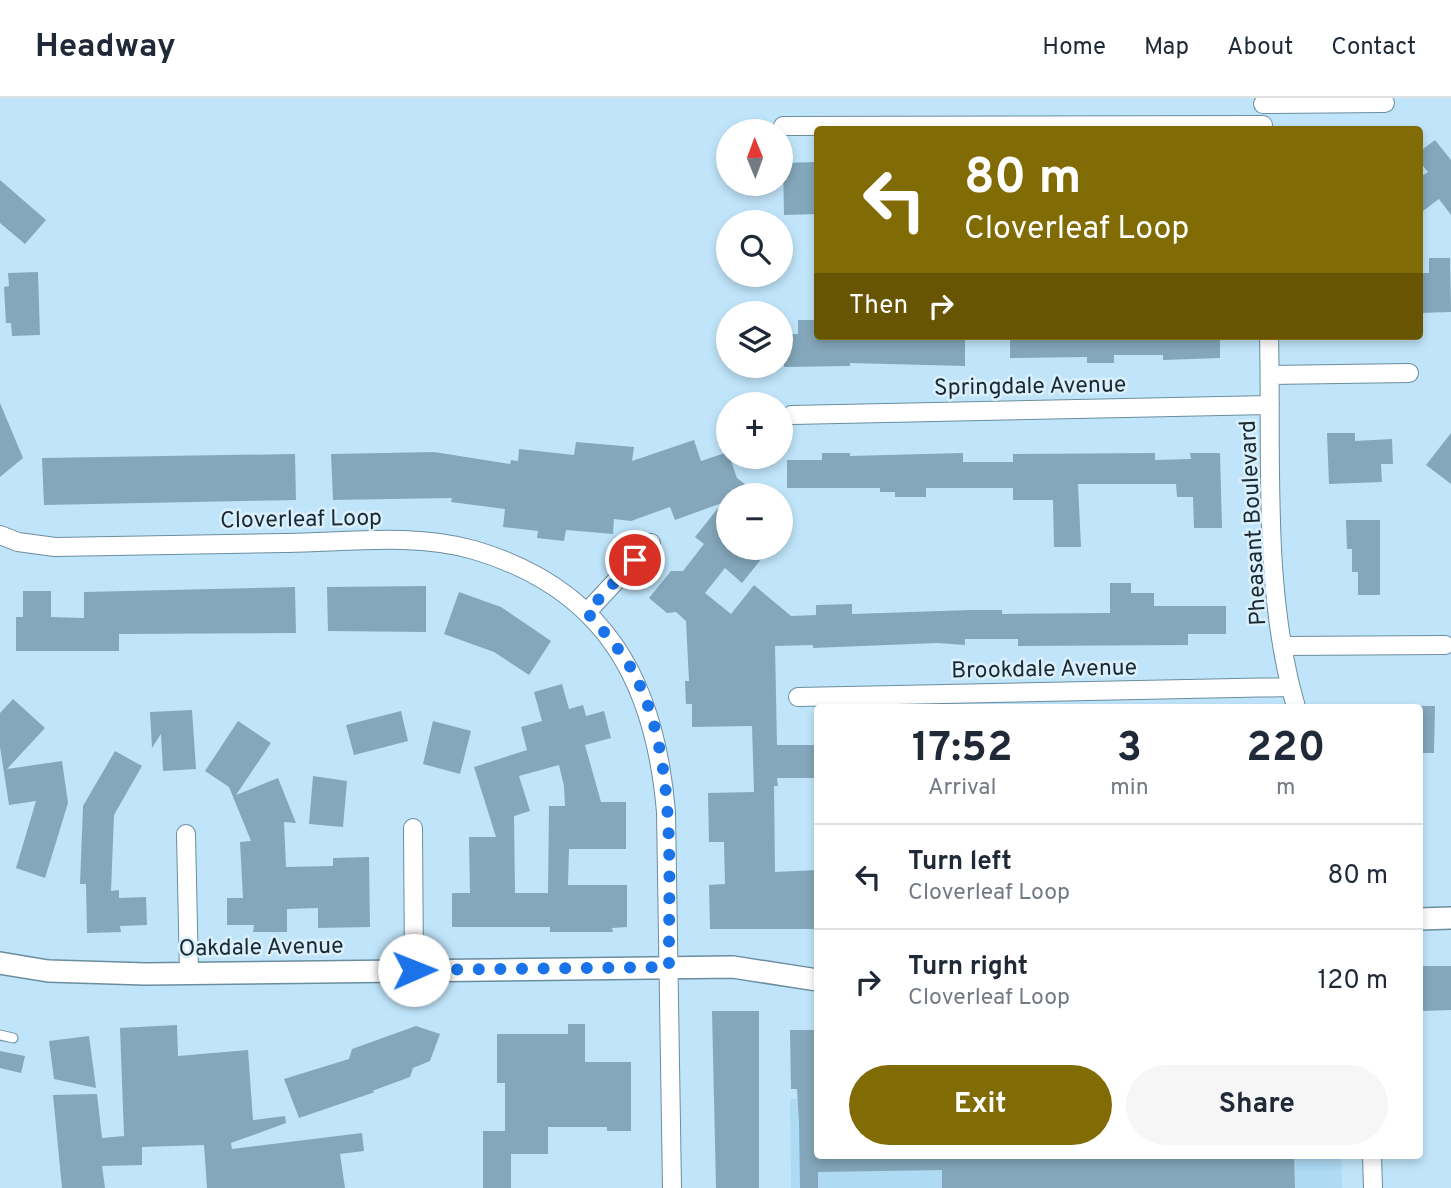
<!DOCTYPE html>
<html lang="en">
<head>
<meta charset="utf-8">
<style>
	body { margin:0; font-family:Overpass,sans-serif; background:#f6f6f7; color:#1f2937; height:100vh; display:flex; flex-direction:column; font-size:26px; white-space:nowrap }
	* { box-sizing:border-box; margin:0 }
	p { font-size:23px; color:#747a83 }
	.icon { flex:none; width:38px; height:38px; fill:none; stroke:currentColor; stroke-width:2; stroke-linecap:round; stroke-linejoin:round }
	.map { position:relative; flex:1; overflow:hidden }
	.side { position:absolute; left:814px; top:606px; width:609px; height:455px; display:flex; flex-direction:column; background:#fff; border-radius:7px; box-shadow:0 4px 10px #0003 }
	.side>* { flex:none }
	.guide { position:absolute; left:814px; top:28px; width:609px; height:214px; border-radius:7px; box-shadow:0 4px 10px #0003; background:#816b04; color:#fff; overflow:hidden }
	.needle { width:46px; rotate:359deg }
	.tools { position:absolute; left:716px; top:21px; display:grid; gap:14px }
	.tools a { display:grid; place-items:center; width:77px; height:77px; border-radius:50%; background:#fff; box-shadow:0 4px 10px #0003; font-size:35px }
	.pin { position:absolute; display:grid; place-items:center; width:60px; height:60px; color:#fff; margin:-30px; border:4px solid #fff; border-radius:50%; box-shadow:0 2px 7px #0007 }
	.me { position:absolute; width:77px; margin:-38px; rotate:89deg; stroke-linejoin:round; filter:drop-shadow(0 0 5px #0008) }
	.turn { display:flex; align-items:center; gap:24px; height:147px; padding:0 35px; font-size:32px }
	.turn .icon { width:91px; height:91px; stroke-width:2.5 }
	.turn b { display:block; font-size:49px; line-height:60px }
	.then { display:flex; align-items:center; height:66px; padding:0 35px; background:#0003; gap:14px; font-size:26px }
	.eta { display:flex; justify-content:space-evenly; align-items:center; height:119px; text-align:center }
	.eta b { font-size:42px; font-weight:700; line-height:49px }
	.primary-button { display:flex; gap:14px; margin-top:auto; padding:14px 35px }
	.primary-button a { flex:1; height:80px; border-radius:42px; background:#816b04; color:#fff; font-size:28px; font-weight:700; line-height:80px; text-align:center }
	.primary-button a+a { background:#f6f6f7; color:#1f2937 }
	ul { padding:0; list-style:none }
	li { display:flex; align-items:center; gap:21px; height:105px; padding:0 35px; border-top:2px solid #e0e1e3 }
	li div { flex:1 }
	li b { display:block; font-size:26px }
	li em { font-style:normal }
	header { display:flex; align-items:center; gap:42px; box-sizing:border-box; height:98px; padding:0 35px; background:#fff; border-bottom:2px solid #e0e1e3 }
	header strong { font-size:33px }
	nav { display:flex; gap:38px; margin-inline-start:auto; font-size:24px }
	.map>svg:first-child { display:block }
	.built { fill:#aedaf4 }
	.building { fill:#84a7bb; fill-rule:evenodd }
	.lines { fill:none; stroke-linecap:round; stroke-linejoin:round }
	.service-casing { stroke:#6a8da0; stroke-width:11 }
	.minor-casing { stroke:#6a8da0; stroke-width:20 }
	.tertiary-casing { stroke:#6a8da0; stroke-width:24 }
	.service { stroke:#fff; stroke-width:9 }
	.minor { stroke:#fff; stroke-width:18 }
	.tertiary { stroke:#fff; stroke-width:21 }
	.route { stroke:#1a73e8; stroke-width:12; stroke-dasharray:0 21.6 }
	.labels { text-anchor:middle; stroke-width:5; stroke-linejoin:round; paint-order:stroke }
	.street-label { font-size:23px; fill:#1b2931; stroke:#daf0fd }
</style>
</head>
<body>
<header>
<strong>Headway</strong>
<nav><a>Home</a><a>Map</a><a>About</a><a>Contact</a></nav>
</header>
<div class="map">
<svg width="1451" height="1090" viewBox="0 0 1451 1090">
	<rect width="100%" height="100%" fill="#c0e5fa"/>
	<path class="built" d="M 790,1001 L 817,1001 L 817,1057 L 1341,1057 L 1342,1090 L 791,1090 Z"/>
	<path class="building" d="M 1435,42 L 1451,62 L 1451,117 L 1439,101 L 1419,116 L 1419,80 L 1428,74 L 1419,63 L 1419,54 Z
		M 817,64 L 817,116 L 784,117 L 783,65 Z
		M 0,82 L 46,122 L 25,146 L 0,125 Z
		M 1429,160 L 1450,160 L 1451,214 L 1419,215 L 1419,175 L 1429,175 Z
		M 38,174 L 40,237 L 12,238 L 11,225 L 6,225 L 4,189 L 9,188 L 8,175 Z
		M 798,222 L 817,222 L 817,238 L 965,238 L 965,268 L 850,265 L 850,268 L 784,269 L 784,236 L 798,236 Z
		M 1010,238 L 1220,238 L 1220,260 L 1163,262 L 1163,257 L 1114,257 L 1114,265 L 1087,265 L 1087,259 L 1010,260 Z
		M 0,305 L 23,360 L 0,379 Z
		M 1327,335 L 1355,335 L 1355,343 L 1392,341 L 1393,366 L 1381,366 L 1382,384 L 1329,386 Z
		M 1451,335 L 1451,386 L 1426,367 Z
		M 694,342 L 701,363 L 728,354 L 737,380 L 759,397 L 728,397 L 728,450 L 770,450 L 742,485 L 725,470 L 705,495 L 731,516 L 754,487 L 791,518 L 816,517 L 816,507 L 852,506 L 852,516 L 970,512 L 1002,512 L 1002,516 L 1110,515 L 1110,485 L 1131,485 L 1131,495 L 1154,495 L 1154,508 L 1226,508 L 1226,536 L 1188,536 L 1188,547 L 1018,548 L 1018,541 L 965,541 L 965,547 L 937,545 L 813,550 L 813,547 L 775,548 L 777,647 L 817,647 L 817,680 L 777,680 L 778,688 L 774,688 L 775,774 L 817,772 L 817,831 L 710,831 L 709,787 L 725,786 L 724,744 L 709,744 L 708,695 L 754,694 L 752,628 L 692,629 L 692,606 L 686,606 L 685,583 L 689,583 L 686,523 L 676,514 L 667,515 L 649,500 L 671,473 L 683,473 L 704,446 L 695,439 L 722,405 L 675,422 L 670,409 L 631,423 L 614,421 L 613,436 L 566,432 L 564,443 L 537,440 L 538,433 L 503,429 L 505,411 L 451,404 L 452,400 L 333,402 L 331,356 L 434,354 L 510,366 L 511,362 L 518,363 L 519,351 L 574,357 L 576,344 L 634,349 L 632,363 Z
		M 822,355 L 850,355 L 850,358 L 963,355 L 963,364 L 1013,364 L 1013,356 L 1155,355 L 1155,362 L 1191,361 L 1190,355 L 1220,355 L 1222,430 L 1194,430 L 1193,399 L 1177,399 L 1176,386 L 1078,386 L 1081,449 L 1054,449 L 1053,402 L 1013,402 L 1013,390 L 926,390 L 926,399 L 895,399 L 895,394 L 880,394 L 880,390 L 787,390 L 787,362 L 822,362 Z
		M 295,356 L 296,402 L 44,407 L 42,360 Z
		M 1346,422 L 1380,422 L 1380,497 L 1358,497 L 1358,474 L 1352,474 L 1352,451 L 1347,451 Z
		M 426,488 L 426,534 L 328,533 L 327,489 Z
		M 295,489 L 296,535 L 119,536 L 119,553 L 16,553 L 16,519 L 23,519 L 23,493 L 51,493 L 51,519 L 84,520 L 84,494 Z
		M 459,494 L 501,509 L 551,543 L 529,577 L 494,554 L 444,536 Z
		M 562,586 L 569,611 L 583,607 L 586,618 L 604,613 L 611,640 L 585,647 L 601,704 L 626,704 L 626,751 L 569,751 L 568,787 L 627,787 L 627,829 L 612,830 L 613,834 L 550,834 L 550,829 L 452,829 L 452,795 L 470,795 L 469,739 L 496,739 L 474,669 L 527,652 L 521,629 L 542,623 L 534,594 ZM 559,667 L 564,688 L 565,708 L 549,708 L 548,795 L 515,795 L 514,718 L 530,713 L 519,678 Z
		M 13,601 L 45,630 L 7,671 L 62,663 L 68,705 L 45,780 L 16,770 L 36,703 L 9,707 L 0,649 L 0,615 Z
		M 1435,608 L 1434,655 L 1419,655 L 1419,608 Z
		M 192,612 L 196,671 L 163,673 L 161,636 L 152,650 L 150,614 Z
		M 401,613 L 408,643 L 354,657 L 346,627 Z
		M 238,623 L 271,645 L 236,697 L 278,680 L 296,725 L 284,724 L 286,769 L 333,768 L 333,760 L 369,759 L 370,829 L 318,830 L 318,810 L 287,811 L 287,834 L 253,834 L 254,827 L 227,827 L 227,800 L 243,800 L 240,744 L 251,743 L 229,689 L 205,673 Z
		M 433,623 L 471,633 L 460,676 L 423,666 Z
		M 115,653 L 142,668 L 114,717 L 111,793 L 119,792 L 119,800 L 146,799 L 147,827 L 120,828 L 121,834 L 87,835 L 86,786 L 80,786 L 83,708 Z
		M 313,678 L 347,683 L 343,729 L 309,726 Z
		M 1423,868 L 1451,868 L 1451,912 L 1423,913 Z
		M 712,913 L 759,913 L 759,1090 L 716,1090 Z
		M 568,926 L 585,926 L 585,964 L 631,964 L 631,1033 L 607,1033 L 607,1029 L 548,1029 L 548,1056 L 511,1056 L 511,1090 L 483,1090 L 483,1033 L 505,1033 L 505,985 L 497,985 L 497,936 L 568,936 Z
		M 177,927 L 178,958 L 248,952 L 253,1022 L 285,1018 L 286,1025 L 231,1045 L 232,1051 L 362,1035 L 364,1053 L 340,1056 L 345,1090 L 207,1090 L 204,1047 L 142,1049 L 142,1067 L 102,1068 L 105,1090 L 62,1090 L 53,997 L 97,996 L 102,1040 L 124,1038 L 120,930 Z
		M 416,928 L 440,936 L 430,963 L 413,970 L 410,979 L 372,993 L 375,994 L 299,1020 L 284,981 L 349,961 L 352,951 Z
		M 790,932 L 814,932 L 814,947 L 817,947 L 817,1057 L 1294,1057 L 1295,1090 L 942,1090 L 942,1072 L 818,1074 L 818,1090 L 800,1090 L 799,1024 L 797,991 L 791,991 Z
		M 89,938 L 96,990 L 54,981 L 49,943 Z
		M 0,953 L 25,958 L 21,975 L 0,970 Z"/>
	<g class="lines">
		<g class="service-casing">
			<path id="service" d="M 0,937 L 13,940"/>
		</g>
		<g class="minor-casing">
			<path id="minor" d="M 1263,6 L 1385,5
				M 783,28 L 1263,27
				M 1269,238 C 1272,358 1262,493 1296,609
				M 1270,277 L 1409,275
				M 791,317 L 1270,307
				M 0,437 L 18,444 L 55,449 C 132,448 210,446 288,445 C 348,444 415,435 474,452 C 606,491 655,584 666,714 L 672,1090
				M 587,514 L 651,445
				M 1283,548 L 1445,547
				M 798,599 L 1290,589
				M 413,730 L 414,872
				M 186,736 L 189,875
				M 1372,1057 L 1373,1090"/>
		</g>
		<g class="tertiary-casing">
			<path id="tertiary" d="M 1419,821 L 1451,820
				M 0,865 L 48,873 L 146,876 L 733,869 L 817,882"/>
		</g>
		<use href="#service" class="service"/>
		<use href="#minor" class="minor"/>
		<use href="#tertiary" class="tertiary"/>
	</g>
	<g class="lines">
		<path class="route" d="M 414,872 L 669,869 C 668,773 680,642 624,559 C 613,543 599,529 587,514 L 635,462"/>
	</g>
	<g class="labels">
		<g class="street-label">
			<text transform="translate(1030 287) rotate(-1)" y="8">Springdale Avenue</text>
			<text transform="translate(301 420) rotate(-1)" y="8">Cloverleaf Loop</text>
			<text transform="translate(1252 425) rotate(-93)" y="8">Pheasant Boulevard</text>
			<text transform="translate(1044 570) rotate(-1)" y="8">Brookdale Avenue</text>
			<text transform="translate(261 848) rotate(-1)" y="8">Oakdale Avenue</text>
		</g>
	</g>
</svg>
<div class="tools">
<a><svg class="needle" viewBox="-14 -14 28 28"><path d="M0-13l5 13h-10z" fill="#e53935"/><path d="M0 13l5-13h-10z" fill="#747a83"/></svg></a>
<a><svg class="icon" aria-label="search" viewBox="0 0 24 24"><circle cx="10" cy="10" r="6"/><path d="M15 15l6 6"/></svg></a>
<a><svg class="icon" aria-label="layers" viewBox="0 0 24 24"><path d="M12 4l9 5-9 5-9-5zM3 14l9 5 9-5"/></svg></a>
<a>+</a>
<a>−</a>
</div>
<div class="pin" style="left:635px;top:462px;background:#d93025"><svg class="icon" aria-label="arrive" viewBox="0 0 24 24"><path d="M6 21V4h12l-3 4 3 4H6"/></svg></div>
<svg class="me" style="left:414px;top:872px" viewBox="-20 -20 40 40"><circle r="19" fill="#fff"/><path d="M0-13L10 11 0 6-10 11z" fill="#1a73e8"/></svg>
<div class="guide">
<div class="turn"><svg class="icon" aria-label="left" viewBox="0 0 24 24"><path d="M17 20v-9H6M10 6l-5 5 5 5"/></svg><div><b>80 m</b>Cloverleaf Loop</div></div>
<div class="then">Then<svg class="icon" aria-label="right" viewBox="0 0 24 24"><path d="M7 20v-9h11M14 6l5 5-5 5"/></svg></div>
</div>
<section class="side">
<div class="eta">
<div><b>17:52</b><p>Arrival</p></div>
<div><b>3</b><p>min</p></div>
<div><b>220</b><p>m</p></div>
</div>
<ul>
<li><svg class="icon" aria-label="left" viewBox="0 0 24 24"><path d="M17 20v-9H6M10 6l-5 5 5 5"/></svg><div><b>Turn left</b><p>Cloverleaf Loop</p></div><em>80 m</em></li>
<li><svg class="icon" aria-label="right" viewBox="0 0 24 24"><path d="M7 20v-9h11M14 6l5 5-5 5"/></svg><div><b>Turn right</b><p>Cloverleaf Loop</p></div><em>120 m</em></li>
</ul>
<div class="primary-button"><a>Exit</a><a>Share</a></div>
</section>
</div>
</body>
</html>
